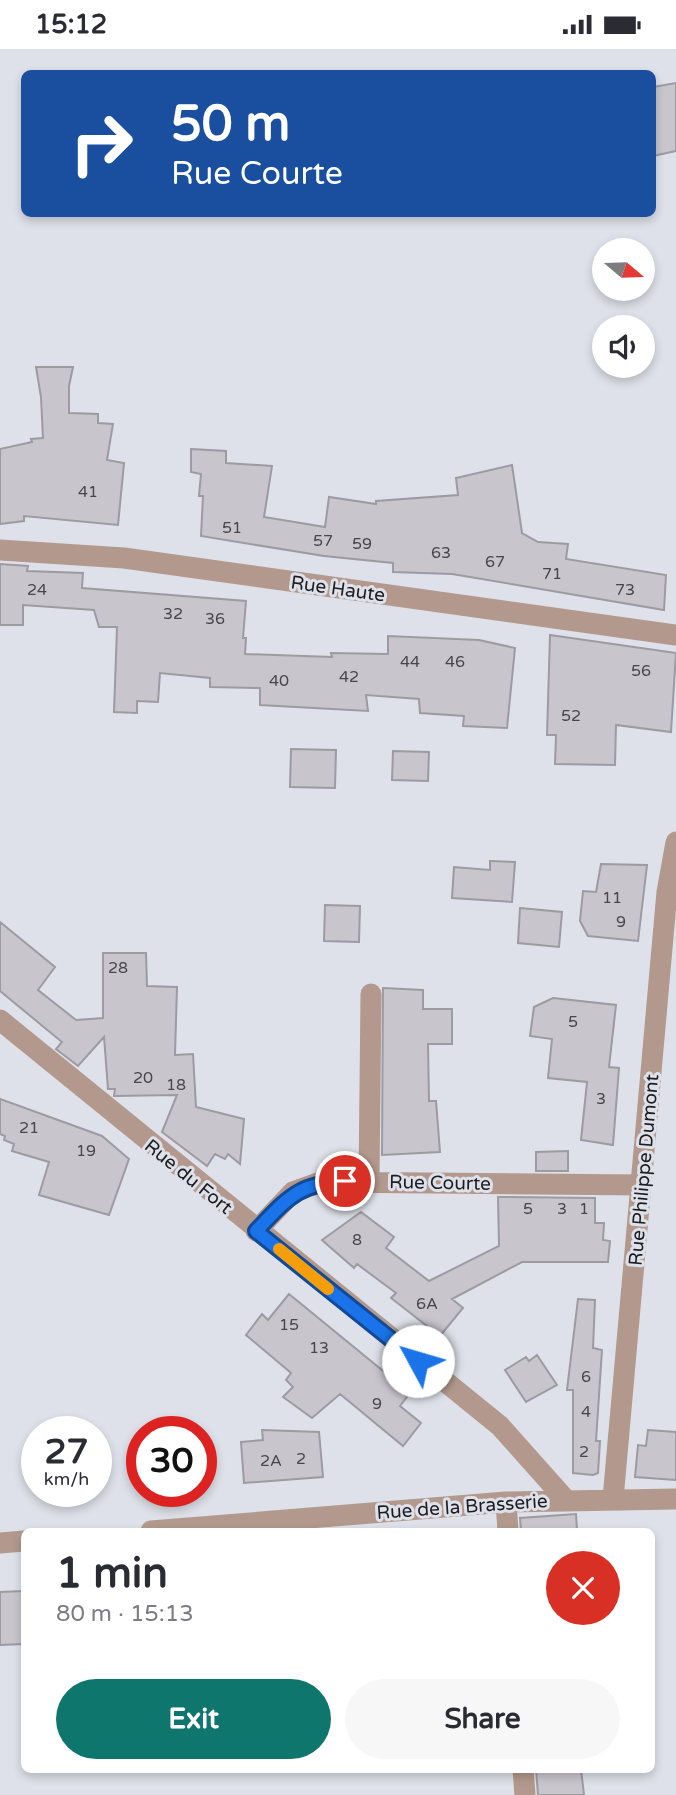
<!DOCTYPE html>
<html lang="en">
<head>
<meta charset="utf-8">
<style>
	body { margin:0; font-family:"Varela Round",sans-serif; background:#f7f7f7; color:#2b2b33; height:100vh; display:flex; flex-direction:column; font-size:26px; white-space:nowrap }
	* { box-sizing:border-box; margin:0 }
	p { font-size:23px; color:#7c7c81 }
	.icon { flex:none; width:38px; height:38px; fill:none; stroke:currentColor; stroke-width:2; stroke-linecap:round; stroke-linejoin:round }
	.map { position:relative; flex:1; overflow:hidden }
	.side { position:absolute; left:21px; top:1479px; width:634px; height:245px; display:flex; flex-direction:column; background:#fff; border-radius:10px; box-shadow:0 4px 10px #0003 }
	.side>* { flex:none }
	.hud { position:absolute; left:21px; top:21px; width:635px; height:147px; border-radius:10px; box-shadow:0 4px 10px #0003; background:#1a4fa0; color:#fff; overflow:hidden }
	.needle { width:46px; rotate:109deg }
	.tools { position:absolute; left:592px; top:189px; display:grid; gap:14px }
	.tools a { display:grid; place-items:center; width:63px; height:63px; border-radius:50%; background:#fff; box-shadow:0 4px 10px #0003; font-size:35px }
	.speed { position:absolute; left:21px; top:1367px; display:flex; gap:14px; font-size:35px; font-weight:700; text-align:center }
	.speed>* { display:grid; place-content:center; width:91px; height:91px; border-radius:50%; background:#fff; box-shadow:0 4px 10px #0003; line-height:1 }
	.speed small { font-size:18px; font-weight:400 }
	.speed .limit { border:10px solid #d22; background:#fff; color:#111 }
	.pin { position:absolute; display:grid; place-items:center; width:60px; height:60px; color:#fff; margin:-30px; border:4px solid #fff; border-radius:50%; box-shadow:0 2px 7px #0007 }
	.me { position:absolute; width:77px; margin:-38px; rotate:309deg; stroke-linejoin:round; filter:drop-shadow(0 0 5px #0008) }
	.turn { display:flex; align-items:center; gap:24px; height:147px; padding:0 35px; font-size:32px }
	.turn .icon { width:91px; height:91px; stroke-width:2.5 }
	.turn b { display:block; font-size:49px; line-height:60px }
	.round { display:grid; place-items:center; flex:none; width:74px; height:74px; border-radius:37px; background:#f7f7f7 }
	.head { display:flex; align-items:center; justify-content:space-between; height:119px; padding:0 35px }
	h1 { font-size:42px; font-weight:700; line-height:52px }
	.primary-button { display:flex; gap:14px; margin-top:auto; padding:14px 35px }
	.primary-button a { flex:1; height:80px; border-radius:42px; background:#0f766e; color:#fff; font-size:28px; font-weight:700; line-height:80px; text-align:center }
	.primary-button a+a { background:#f7f7f7; color:#2b2b33 }
	.status { display:flex; justify-content:space-between; align-items:center; height:49px; padding:0 35px; background:#fff; direction:ltr }
	.status svg { height:19px; fill:currentColor }
	.map>svg:first-child { display:block }
	.building { fill:#c9c5cd; stroke:#9d9aa1; stroke-width:2 }
	.lines { fill:none; stroke-linecap:round; stroke-linejoin:round }
	.minor { stroke:#b3998d; stroke-width:21 }
	.route-casing { stroke:#114b97; stroke-width:18 }
	.route { stroke:#1a73e8; stroke-width:12 }
	.slow { stroke:#f59e0b; stroke-width:12 }
	.labels { text-anchor:middle; stroke-width:6; stroke-linejoin:round; paint-order:stroke }
	.number-label { font-size:16px; fill:#47474b }
	.street-label { font-size:19px; fill:#1c1d20; stroke:#dee1e9 }
</style>
</head>
<body>
<div class="status"><b>15:12</b><svg viewBox="0 0 49 12"><path d="M0 12V9h3v3zM5 12V6h3v6zM10 12V3h3v9zM15 12V0h3v12zM26 1h20v11H26zM47 4h2v5h-2z"/></svg></div>
<div class="map">
<svg width="676" height="1746" viewBox="0 0 676 1746">
	<rect width="100%" height="100%" fill="#dee1e9"/>
	<path class="building" d="M 676,34 L 676,102 L 653,107 L 653,38 Z
		M 36,318 L 73,318 L 69,337 L 69,364 L 98,365 L 98,374 L 113,375 L 107,411 L 124,414 L 118,476 L 24,467 L 24,472 L 0,475 L 0,400 L 32,393 L 31,390 L 43,389 L 41,348 Z
		M 191,400 L 226,402 L 226,414 L 272,417 L 264,468 L 325,478 L 329,448 L 376,455 L 376,452 L 458,446 L 456,429 L 512,416 L 522,484 L 538,493 L 568,495 L 566,510 L 666,526 L 664,561 L 452,525 L 393,523 L 393,514 L 324,507 L 201,487 L 203,447 L 199,447 L 201,425 L 191,423 Z
		M 0,515 L 28,517 L 27,522 L 83,524 L 82,539 L 246,552 L 243,589 L 246,589 L 245,605 L 332,608 L 331,604 L 388,605 L 388,587 L 479,591 L 515,599 L 507,679 L 463,677 L 464,667 L 420,664 L 419,650 L 366,646 L 368,662 L 260,656 L 260,639 L 210,638 L 210,629 L 160,624 L 158,653 L 137,652 L 137,664 L 114,663 L 117,578 L 99,578 L 94,561 L 23,556 L 23,576 L 0,576 Z
		M 550,586 L 676,604 L 671,683 L 616,676 L 615,716 L 555,715 L 556,686 L 547,686 Z
		M 291,700 L 336,701 L 335,739 L 290,738 Z
		M 393,702 L 429,703 L 428,732 L 392,731 Z
		M 490,812 L 515,813 L 512,853 L 452,849 L 454,818 L 490,821 Z
		M 601,815 L 647,816 L 638,892 L 588,887 L 580,872 L 583,842 L 596,843 Z
		M 325,856 L 360,857 L 359,893 L 324,892 Z
		M 520,859 L 562,863 L 559,898 L 518,894 Z
		M 0,873 L 55,918 L 38,941 L 76,971 L 103,969 L 103,904 L 146,904 L 147,937 L 177,938 L 175,1006 L 193,1005 L 196,1058 L 244,1070 L 240,1115 L 228,1105 L 225,1110 L 215,1105 L 207,1117 L 162,1083 L 177,1046 L 114,1047 L 115,1040 L 108,1040 L 104,988 L 78,1017 L 56,1000 L 62,993 L 0,942 Z
		M 383,939 L 423,941 L 423,960 L 452,960 L 452,995 L 428,995 L 429,1052 L 436,1052 L 440,1103 L 382,1106 Z
		M 553,949 L 616,956 L 609,1018 L 619,1019 L 613,1096 L 581,1091 L 587,1033 L 548,1029 L 552,990 L 530,987 L 534,958 Z
		M 0,1050 L 102,1087 L 129,1110 L 109,1166 L 39,1146 L 49,1113 L 12,1102 L 14,1095 L 4,1091 L 5,1087 L 0,1085 Z
		M 568,1102 L 568,1122 L 536,1122 L 536,1103 Z
		M 498,1148 L 595,1149 L 595,1174 L 604,1174 L 603,1191 L 610,1192 L 608,1213 L 522,1213 L 452,1250 L 463,1259 L 440,1287 L 391,1249 L 396,1244 L 357,1215 L 354,1219 L 322,1191 L 361,1163 L 394,1188 L 386,1199 L 429,1232 L 499,1197 Z
		M 289,1245 L 410,1344 L 400,1357 L 421,1374 L 403,1397 L 340,1345 L 312,1369 L 283,1348 L 293,1338 L 286,1331 L 291,1324 L 246,1286 L 262,1265 L 268,1271 Z
		M 578,1250 L 595,1251 L 593,1299 L 602,1301 L 596,1392 L 600,1392 L 598,1424 L 593,1426 L 573,1424 L 573,1341 L 567,1341 Z
		M 537,1306 L 557,1336 L 526,1353 L 505,1321 L 526,1308 L 529,1312 Z
		M 262,1381 L 319,1383 L 323,1428 L 244,1434 L 241,1393 L 263,1391 Z
		M 648,1381 L 676,1383 L 676,1431 L 635,1428 L 638,1396 L 646,1397 Z
		M 576,1465 L 577,1482 L 521,1482 L 520,1469 Z
		M 24,1542 L 24,1595 L 0,1596 L 0,1543 Z
		M 536,1720 L 581,1720 L 584,1746 L 538,1746 Z"/>
	<g class="lines">
		<path class="minor" d="M 0,501 L 124,509 L 676,586
			M 0,971 L 500,1377 L 565,1450
			M 369,1132 L 371,945
			M 256,1182 L 293,1143 L 321,1133 L 642,1136
			M 613,1450 L 667,843 L 676,793
			M 506,1453 L 508,1482
			M 151,1482 L 506,1453 L 676,1450
			M 0,1494 L 24,1492
			M 523,1720 L 525,1746"/>
	</g>
	<g class="lines">
		<g class="route-casing">
			<path id="route" d="M 345,1132 C 298,1134 287,1150 256,1182 L 418,1312"/>
		</g>
		<use href="#route" class="route"/>
		<path class="slow" d="M 279,1200 L 328,1240"/>
	</g>
	<g class="labels">
		<g class="number-label">
			<text x="88" y="448">41</text>
			<text x="232" y="484">51</text>
			<text x="323" y="497">57</text>
			<text x="362" y="500">59</text>
			<text x="441" y="509">63</text>
			<text x="495" y="518">67</text>
			<text x="552" y="530">71</text>
			<text x="37" y="546">24</text>
			<text x="625" y="546">73</text>
			<text x="173" y="570">32</text>
			<text x="215" y="575">36</text>
			<text x="410" y="618">44</text>
			<text x="455" y="618">46</text>
			<text x="641" y="627">56</text>
			<text x="349" y="633">42</text>
			<text x="279" y="637">40</text>
			<text x="571" y="672">52</text>
			<text x="612" y="854">11</text>
			<text x="621" y="878">9</text>
			<text x="118" y="924">28</text>
			<text x="573" y="978">5</text>
			<text x="143" y="1034">20</text>
			<text x="176" y="1041">18</text>
			<text x="601" y="1055">3</text>
			<text x="29" y="1084">21</text>
			<text x="86" y="1107">19</text>
			<text x="528" y="1165">5</text>
			<text x="562" y="1165">3</text>
			<text x="584" y="1165">1</text>
			<text x="357" y="1196">8</text>
			<text x="427" y="1260">6A</text>
			<text x="289" y="1281">15</text>
			<text x="319" y="1304">13</text>
			<text x="586" y="1333">6</text>
			<text x="377" y="1360">9</text>
			<text x="586" y="1368">4</text>
			<text x="584" y="1408">2</text>
			<text x="301" y="1415">2</text>
			<text x="271" y="1417">2A</text>
		</g>
		<g class="street-label">
			<text transform="translate(338 539) rotate(8)" y="7">Rue Haute</text>
			<text transform="translate(643 1121) rotate(-85)" y="7">Rue Philippe Dumont</text>
			<text transform="translate(189 1127) rotate(39)" y="7">Rue du Fort</text>
			<text transform="translate(440 1133) rotate(1)" y="7">Rue Courte</text>
			<text transform="translate(462 1457) rotate(-4)" y="7">Rue de la Brasserie</text>
		</g>
	</g>
</svg>
<div class="tools">
<a><svg class="needle" viewBox="-14 -14 28 28"><path d="M0-13l5 13h-10z" fill="#e53935"/><path d="M0 13l5-13h-10z" fill="#7c7c81"/></svg></a>
<a><svg class="icon" aria-label="sound" viewBox="0 0 24 24"><path d="M4 9h4l5-4v14l-5-4H4zM17 9q2 3 0 6"/></svg></a>
</div>
<div class="speed"><div>27<small>km/h</small></div><div class="limit">30</div></div>
<div class="pin" style="left:345px;top:1132px;background:#d93025"><svg class="icon" aria-label="arrive" viewBox="0 0 24 24"><path d="M6 21V4h12l-3 4 3 4H6"/></svg></div>
<svg class="me" style="left:418px;top:1312px" viewBox="-20 -20 40 40"><circle r="19" fill="#fff"/><path d="M0-13L10 11 0 6-10 11z" fill="#1a73e8"/></svg>
<div class="hud">
<div class="turn"><svg class="icon" aria-label="right" viewBox="0 0 24 24"><path d="M7 20v-9h11M14 6l5 5-5 5"/></svg><div><b>50 m</b>Rue Courte</div></div>
</div>
<section class="side">
<div class="head"><div><h1>1 min</h1><p>80 m · 15:13</p></div><a class="round" style="background:#d93025;color:#fff"><svg class="icon" aria-label="close" viewBox="0 0 24 24"><path d="M6 6l12 12M18 6L6 18"/></svg></a></div>
<div class="primary-button"><a>Exit</a><a>Share</a></div>
</section>
</div>
</body>
</html>
